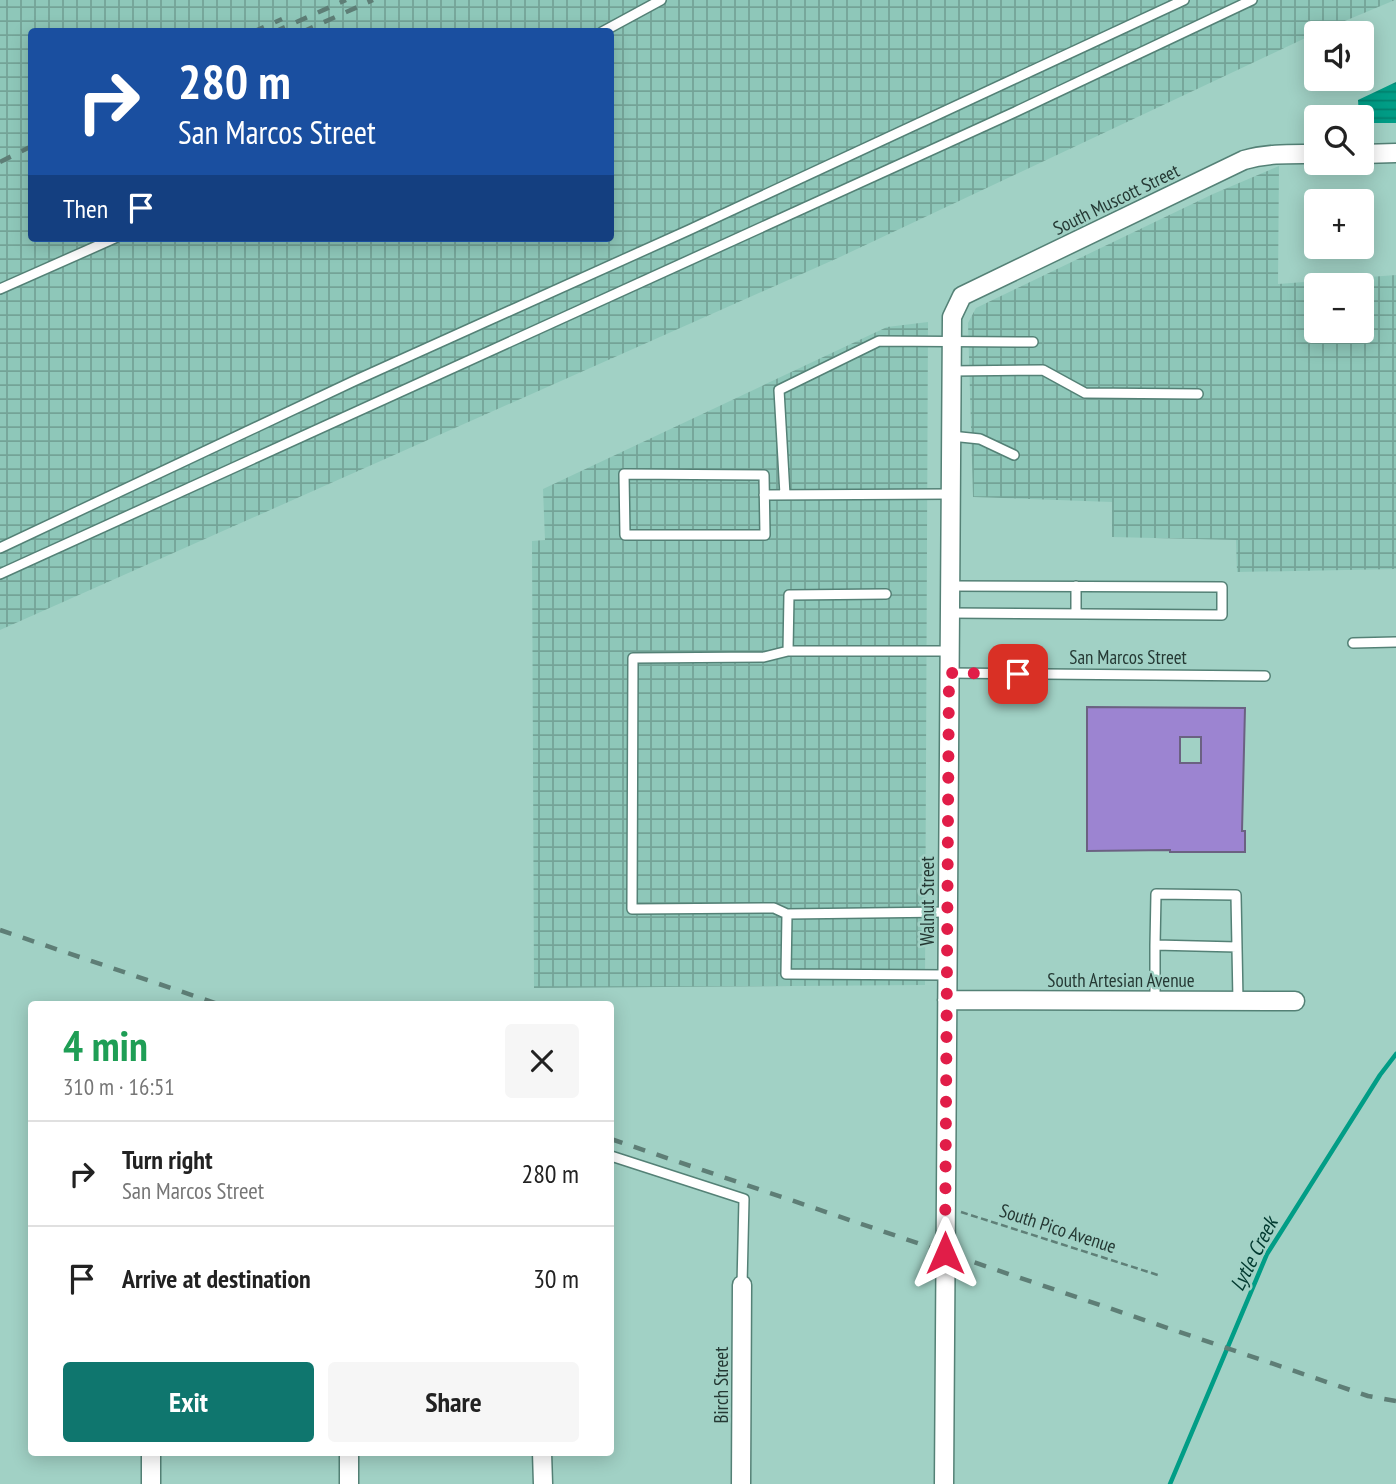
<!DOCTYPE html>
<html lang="en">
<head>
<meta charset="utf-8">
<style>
	body { margin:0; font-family:"PT Sans Narrow",sans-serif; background:#f6f6f6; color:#222; height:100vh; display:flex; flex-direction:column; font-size:26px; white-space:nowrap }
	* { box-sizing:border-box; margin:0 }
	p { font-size:23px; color:#767676 }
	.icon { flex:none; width:38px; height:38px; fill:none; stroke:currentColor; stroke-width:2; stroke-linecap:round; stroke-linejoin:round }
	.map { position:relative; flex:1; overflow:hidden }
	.sheet { position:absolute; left:28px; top:1001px; width:586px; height:455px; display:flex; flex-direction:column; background:#fff; border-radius:7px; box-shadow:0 4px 18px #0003 }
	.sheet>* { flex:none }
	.guide { position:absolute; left:28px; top:28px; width:586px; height:214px; border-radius:7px; box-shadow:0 4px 18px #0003; background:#1a4fa0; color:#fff; overflow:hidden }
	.controls { position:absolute; left:1304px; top:21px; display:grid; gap:14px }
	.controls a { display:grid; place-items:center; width:70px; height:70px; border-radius:7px; background:#fff; box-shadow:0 4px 18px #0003; font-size:35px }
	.pin { position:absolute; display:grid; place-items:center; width:60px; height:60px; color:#fff; margin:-30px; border-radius:14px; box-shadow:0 4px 10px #0006 }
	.me { position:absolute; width:77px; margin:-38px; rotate:0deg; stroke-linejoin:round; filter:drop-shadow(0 0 5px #0008) }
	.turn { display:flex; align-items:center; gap:24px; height:147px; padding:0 35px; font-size:32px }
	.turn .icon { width:91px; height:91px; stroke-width:2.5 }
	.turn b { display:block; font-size:49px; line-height:60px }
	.then { display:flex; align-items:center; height:66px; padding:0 35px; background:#0003; gap:14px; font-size:26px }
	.round { display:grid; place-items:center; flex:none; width:74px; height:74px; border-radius:7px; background:#f6f6f6 }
	.summary { display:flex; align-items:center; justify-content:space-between; height:119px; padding:0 35px }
	h1 { font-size:42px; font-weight:700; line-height:52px; color:#1e9e55 }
	.button { display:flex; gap:14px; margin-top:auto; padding:14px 35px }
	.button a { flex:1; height:80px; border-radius:7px; background:#0f766e; color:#fff; font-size:28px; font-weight:700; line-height:80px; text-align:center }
	.button a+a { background:#f6f6f6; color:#222 }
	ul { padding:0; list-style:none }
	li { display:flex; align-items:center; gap:21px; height:105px; padding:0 35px; border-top:2px solid #e0e0e0 }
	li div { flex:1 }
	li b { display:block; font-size:26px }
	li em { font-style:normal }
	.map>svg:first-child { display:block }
	.industrial { fill:url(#industrial-grid); fill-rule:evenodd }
	.water { fill:url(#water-rules) }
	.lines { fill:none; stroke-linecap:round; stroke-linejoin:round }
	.stream { stroke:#019d86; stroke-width:4.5 }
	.building { fill:#9c84d1; stroke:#6b6182; stroke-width:2; fill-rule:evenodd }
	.service-casing { stroke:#548176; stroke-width:12 }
	.minor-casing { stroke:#548176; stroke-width:21 }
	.path { stroke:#5f8078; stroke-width:2.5; stroke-dasharray:7 3.5; stroke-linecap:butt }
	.service { stroke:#fff; stroke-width:9 }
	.minor { stroke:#fff; stroke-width:18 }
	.rail { stroke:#5e7e76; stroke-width:4.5; stroke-dasharray:12 12; stroke-linecap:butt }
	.route { stroke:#e11d48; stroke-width:12; stroke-dasharray:0 21.6 }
	.labels { text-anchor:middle; stroke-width:5; stroke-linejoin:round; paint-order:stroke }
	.street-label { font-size:19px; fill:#253934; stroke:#a1d1c5 }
	.water-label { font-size:21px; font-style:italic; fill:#00392f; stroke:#a1d1c5 }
</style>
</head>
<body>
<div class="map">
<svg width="1396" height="1484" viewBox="0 0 1396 1484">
	<defs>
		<pattern id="industrial-grid" width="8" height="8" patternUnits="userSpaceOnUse" patternTransform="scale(1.75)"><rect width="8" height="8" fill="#8ec7b9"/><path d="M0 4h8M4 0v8" fill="none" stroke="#74a397"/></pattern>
		<pattern id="water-rules" width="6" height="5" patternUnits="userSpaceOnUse" patternTransform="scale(1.75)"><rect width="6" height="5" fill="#019d86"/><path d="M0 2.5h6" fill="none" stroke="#03816e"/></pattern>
	</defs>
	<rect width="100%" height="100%" fill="#a1d1c5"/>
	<path class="industrial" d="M 0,0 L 1395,0 L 1316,33 L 840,257 L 0,630 ZM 32,32 L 611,32 L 611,238 L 32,238 Z
		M 1279,166 L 1278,284 L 1396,275 L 1396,569 L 1237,572 L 1236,540 L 1112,537 L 1112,502 L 973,497 L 968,323 L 976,308 L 1213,194 ZM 1316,285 L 1362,285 L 1362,331 L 1316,331 Z
		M 928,322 L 925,985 L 534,988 L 532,541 L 545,540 L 543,489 L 887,327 Z"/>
	<path class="water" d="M 1396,82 L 1396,123 L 1362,123 L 1362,117 L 1359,117 L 1358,100 Z"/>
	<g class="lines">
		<path class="stream" d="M 1170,1484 L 1267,1254 L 1380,1075 L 1396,1054"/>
	</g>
	<path class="building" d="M 1087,707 L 1245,708 L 1242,831 L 1245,831 L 1245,852 L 1170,852 L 1170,850 L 1087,851 ZM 1180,737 L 1201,737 L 1201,763 L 1180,763 Z"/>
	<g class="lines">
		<g class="service-casing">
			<path id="service" d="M 602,32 L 661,0
				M 0,289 L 115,238
				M 951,371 L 1043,370 L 1085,393 L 1198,394
				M 951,436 L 980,439 L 1014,455
				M 624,474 L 764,475 L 765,535 L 625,535 Z
				M 764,495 L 951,494
				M 785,495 L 779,390 L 879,341 L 1033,342
				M 0,548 L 354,381 L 689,230 L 1184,0
				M 0,574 L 1015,112 L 1252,0
				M 886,594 L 789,595 L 788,651 L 949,651
				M 950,613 L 1222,615 L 1222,587 L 950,586
				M 1076,614 L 1076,586
				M 1353,643 L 1396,642
				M 949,673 L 1265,676
				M 787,914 L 774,908 L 632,909 L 633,658 L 764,657 L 788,651
				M 1237,947 L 1155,945 L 1156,894 L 1236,895 L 1238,1001
				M 947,975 L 786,974 L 787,914 L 948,912
				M 1155,1001 L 1155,945
				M 611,1156 L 744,1199 L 742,1285"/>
		</g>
		<g class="minor-casing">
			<path id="minor" d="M 1362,154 L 1396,153
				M 947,1000 L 1295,1001
				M 151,1452 L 151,1484
				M 542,1452 L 543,1484
				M 349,1484 L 349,1452
				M 741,1484 L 742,1285
				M 944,1484 L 952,317 L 962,296 L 1244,160 C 1268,153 1291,154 1316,154"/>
		</g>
		<path class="path" d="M 961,1212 L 1161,1276"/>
		<use href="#service" class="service"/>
		<use href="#minor" class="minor"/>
		<path class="rail" d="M 253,32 L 282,19
			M 274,32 L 346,0
			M 302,32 L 373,0
			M 0,162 L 32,146
			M 0,930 L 218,1004
			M 611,1139 L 1368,1396 L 1396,1401"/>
	</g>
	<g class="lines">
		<path class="route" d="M 945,1253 L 949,673 L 1018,674"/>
	</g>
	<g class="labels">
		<g class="street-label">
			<text transform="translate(1116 199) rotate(-26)" y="7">South Muscott Street</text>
			<text x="1128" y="664">San Marcos Street</text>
			<text transform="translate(927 901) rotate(-90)" y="7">Walnut Street</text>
			<text x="1121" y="987">South Artesian Avenue</text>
			<text transform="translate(1058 1228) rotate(18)" y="7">South Pico Avenue</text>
			<text transform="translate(721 1385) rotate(-90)" y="7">Birch Street</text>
		</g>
		<g class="water-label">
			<text transform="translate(1254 1254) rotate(-63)" y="7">Lytle Creek</text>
		</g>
	</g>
</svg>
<div class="controls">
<a><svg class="icon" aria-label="sound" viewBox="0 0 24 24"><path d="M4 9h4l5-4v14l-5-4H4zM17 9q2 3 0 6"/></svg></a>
<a><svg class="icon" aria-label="search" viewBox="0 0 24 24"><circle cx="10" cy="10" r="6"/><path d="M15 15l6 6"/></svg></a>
<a>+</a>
<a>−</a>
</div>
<div class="pin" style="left:1018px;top:674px;background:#d93025"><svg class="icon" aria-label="arrive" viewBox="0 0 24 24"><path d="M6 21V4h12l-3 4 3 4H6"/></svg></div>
<svg class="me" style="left:945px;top:1253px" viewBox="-20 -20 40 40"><path d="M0-17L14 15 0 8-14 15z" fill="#e11d48" stroke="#fff" stroke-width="4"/></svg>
<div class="guide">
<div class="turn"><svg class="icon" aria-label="right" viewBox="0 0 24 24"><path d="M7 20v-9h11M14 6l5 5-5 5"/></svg><div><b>280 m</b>San Marcos Street</div></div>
<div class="then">Then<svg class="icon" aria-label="arrive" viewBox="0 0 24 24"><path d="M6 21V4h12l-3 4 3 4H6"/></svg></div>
</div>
<section class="sheet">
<div class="summary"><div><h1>4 min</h1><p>310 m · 16:51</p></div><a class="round"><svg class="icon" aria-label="close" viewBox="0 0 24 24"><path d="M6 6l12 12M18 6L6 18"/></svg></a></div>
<ul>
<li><svg class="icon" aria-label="right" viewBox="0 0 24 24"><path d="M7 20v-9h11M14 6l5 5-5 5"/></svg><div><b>Turn right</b><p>San Marcos Street</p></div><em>280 m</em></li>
<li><svg class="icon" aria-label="arrive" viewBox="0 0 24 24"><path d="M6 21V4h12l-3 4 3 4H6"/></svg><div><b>Arrive at destination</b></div><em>30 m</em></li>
</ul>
<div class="button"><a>Exit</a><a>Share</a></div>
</section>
</div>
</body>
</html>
